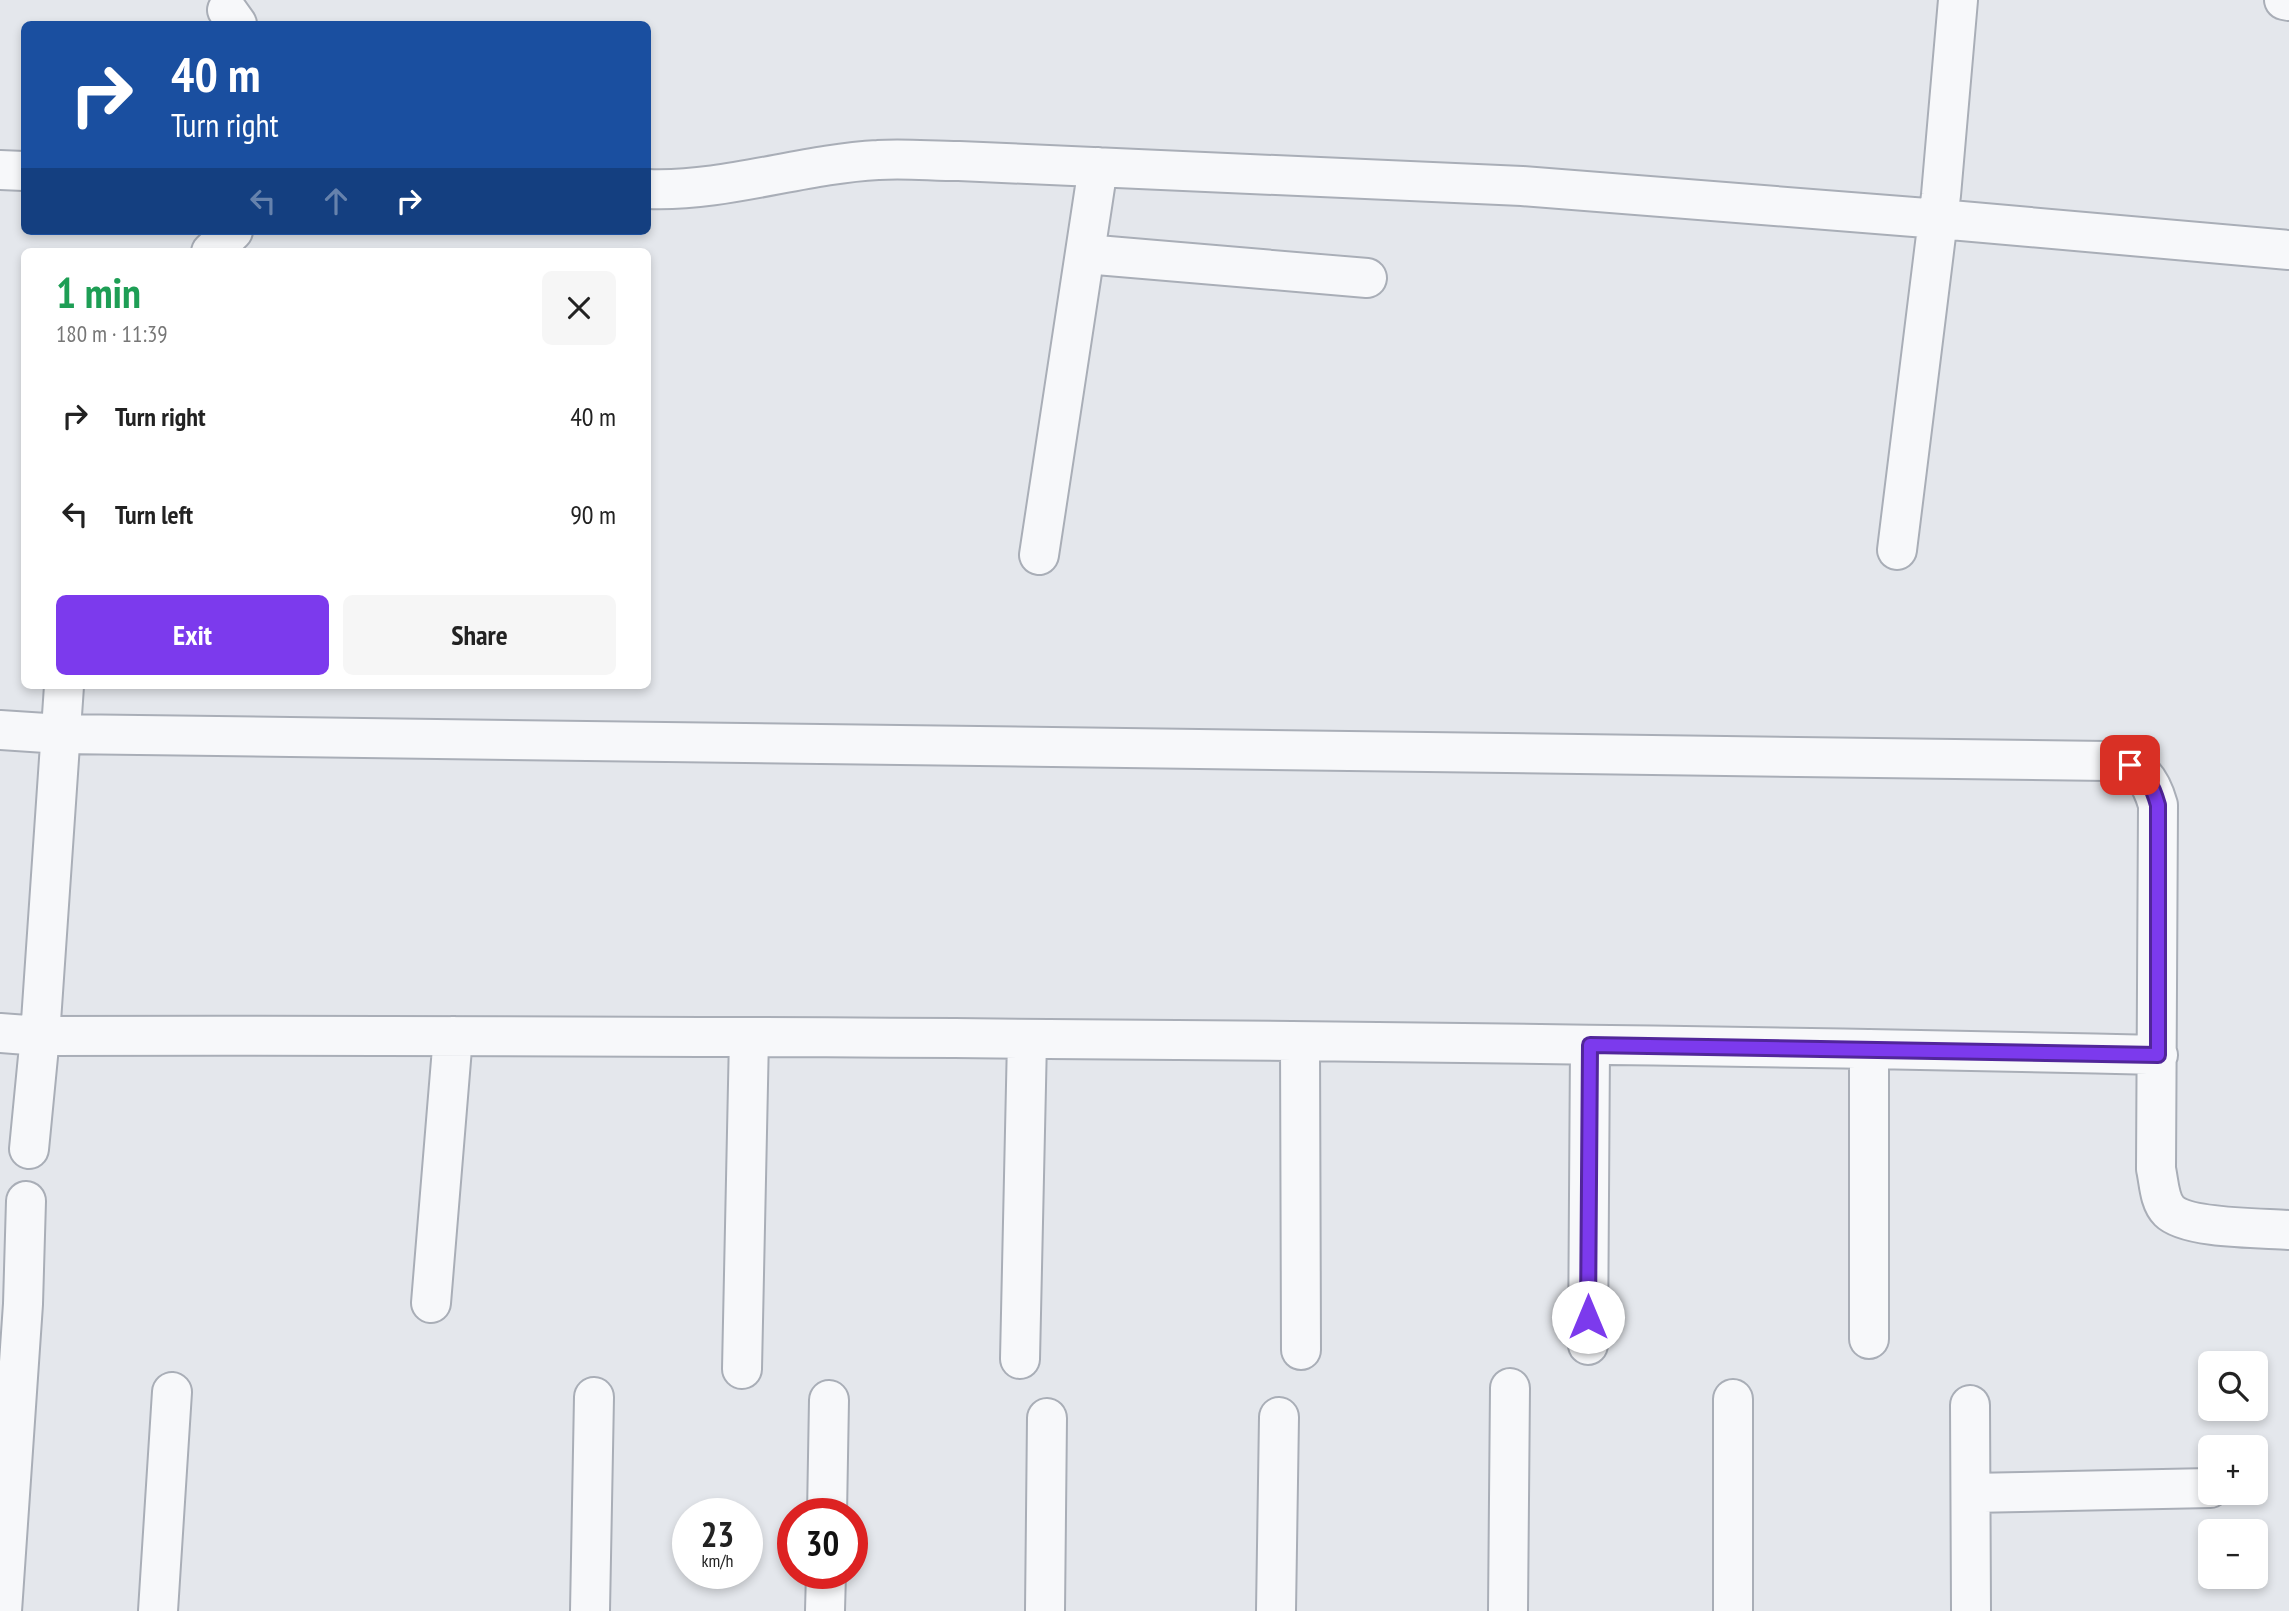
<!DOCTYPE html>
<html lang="en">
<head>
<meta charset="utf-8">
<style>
	body { margin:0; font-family:"PT Sans Narrow",sans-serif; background:#f6f6f6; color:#222; height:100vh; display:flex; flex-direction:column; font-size:26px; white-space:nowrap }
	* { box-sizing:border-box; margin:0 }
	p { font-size:23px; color:#767676 }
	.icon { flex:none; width:38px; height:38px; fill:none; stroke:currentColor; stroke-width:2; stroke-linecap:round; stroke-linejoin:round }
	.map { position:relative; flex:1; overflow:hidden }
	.sheet { position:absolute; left:21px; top:248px; width:630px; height:441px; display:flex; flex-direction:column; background:#fff; border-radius:10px; box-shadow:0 4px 10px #0003 }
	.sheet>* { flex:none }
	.guide { position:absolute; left:21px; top:21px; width:630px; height:214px; border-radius:10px; box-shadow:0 4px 10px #0003; background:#1a4fa0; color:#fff; overflow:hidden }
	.fabs { position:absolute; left:2198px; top:1351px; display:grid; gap:14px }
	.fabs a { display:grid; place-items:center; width:70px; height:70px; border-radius:10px; background:#fff; box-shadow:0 4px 10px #0003; font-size:35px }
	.speed { position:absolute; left:672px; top:1498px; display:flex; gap:14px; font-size:35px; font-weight:700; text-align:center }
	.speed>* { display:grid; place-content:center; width:91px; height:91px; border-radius:50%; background:#fff; box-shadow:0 4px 10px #0003; line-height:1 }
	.speed small { font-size:18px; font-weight:400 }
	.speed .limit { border:10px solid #d22; background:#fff; color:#111 }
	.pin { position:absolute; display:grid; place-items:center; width:60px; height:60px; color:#fff; margin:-30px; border-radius:14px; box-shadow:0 4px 10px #0006 }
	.me { position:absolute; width:77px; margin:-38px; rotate:0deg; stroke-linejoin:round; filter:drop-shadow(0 0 5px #0008) }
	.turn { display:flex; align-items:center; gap:24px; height:147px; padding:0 35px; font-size:32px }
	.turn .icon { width:91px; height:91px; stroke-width:2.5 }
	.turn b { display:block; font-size:49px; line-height:60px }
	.lanes { display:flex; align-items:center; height:66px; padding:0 35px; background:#0003; justify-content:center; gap:35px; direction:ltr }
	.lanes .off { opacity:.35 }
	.round { display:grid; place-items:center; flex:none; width:74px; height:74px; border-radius:10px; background:#f6f6f6 }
	.head { display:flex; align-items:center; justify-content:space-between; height:119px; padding:0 35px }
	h1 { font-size:42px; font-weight:600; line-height:52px; color:#1e9e55 }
	.primary-button { display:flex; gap:14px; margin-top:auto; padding:14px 35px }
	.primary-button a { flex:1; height:80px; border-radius:10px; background:#7c3aed; color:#fff; font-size:28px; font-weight:600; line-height:80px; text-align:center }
	.primary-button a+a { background:#f6f6f6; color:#222 }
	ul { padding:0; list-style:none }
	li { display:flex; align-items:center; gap:21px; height:98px; padding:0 35px }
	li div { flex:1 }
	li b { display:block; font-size:26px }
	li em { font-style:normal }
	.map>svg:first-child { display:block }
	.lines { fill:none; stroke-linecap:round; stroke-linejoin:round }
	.minor-casing { stroke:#a9aeb7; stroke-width:42 }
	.minor { stroke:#f7f8fa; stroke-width:38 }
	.route-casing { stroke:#51269a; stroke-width:18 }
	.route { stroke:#7c3aed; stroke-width:12 }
</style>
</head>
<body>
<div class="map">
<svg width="2289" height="1611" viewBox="0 0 2289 1611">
	<rect width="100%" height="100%" fill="#e4e7ec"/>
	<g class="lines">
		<g class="minor-casing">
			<path id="minor" d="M 2284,0 L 2289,1
				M 227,10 L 237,24
				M 0,170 L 24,171
				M 648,189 C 725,192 801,164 878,160 C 904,158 932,161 959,161 L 1522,186 L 1939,219 L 2289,250
				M 211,252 L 233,231
				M 1085,254 L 1367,278
				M 1897,550 L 1941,195 L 1958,0
				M 1039,555 L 1098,167
				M 0,730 L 61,734 L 2108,761 C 2139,767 2149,774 2158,805 L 2156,1169 C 2159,1182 2159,1201 2169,1211 C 2187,1229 2262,1228 2289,1230
				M 0,1033 L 40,1036 C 746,1035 1452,1039 2158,1055
				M 1300,1043 L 1301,1350
				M 29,1149 L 40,1036 L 64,686
				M 431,1303 L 453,1036
				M 1869,1339 L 1869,1049
				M 1588,1345 L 1590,1046
				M 1020,1359 L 1027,1040
				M 742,1369 L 749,1037
				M 1733,1399 L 1733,1611
				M 1970,1405 L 1971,1611
				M 1971,1493 L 2210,1488
				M 827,1514 L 829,1400
				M 2,1611 L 23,1304 L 26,1201
				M 158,1611 L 172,1392
				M 590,1611 L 594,1397
				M 825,1611 L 826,1573
				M 1045,1611 L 1047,1418
				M 1276,1611 L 1279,1417
				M 1508,1611 L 1510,1388"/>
		</g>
		<use href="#minor" class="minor"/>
	</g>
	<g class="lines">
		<g class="route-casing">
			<path id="route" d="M 1588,1317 L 1590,1045 L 2158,1055 L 2158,805 C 2152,784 2148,778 2130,765"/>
		</g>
		<use href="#route" class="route"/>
	</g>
</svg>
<div class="fabs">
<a><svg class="icon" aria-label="search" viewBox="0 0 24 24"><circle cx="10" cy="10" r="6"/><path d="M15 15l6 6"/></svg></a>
<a>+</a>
<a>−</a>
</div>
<div class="speed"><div>23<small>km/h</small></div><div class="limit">30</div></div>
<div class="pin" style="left:2130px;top:765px;background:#d93025"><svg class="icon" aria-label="arrive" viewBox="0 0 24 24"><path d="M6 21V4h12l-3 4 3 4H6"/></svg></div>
<svg class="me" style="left:1588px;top:1317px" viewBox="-20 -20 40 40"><circle r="19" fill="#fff"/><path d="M0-13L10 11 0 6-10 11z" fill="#7c3aed"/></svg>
<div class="guide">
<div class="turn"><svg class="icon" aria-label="right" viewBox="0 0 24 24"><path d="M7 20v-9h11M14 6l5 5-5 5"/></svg><div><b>40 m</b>Turn right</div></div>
<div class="lanes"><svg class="icon off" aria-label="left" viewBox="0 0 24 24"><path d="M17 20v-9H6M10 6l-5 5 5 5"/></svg><svg class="icon off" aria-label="ahead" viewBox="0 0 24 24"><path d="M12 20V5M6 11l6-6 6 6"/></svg><svg class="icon" aria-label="right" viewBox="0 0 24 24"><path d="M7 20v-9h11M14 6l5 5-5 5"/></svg></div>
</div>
<section class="sheet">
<div class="head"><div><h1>1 min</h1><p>180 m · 11:39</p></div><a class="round"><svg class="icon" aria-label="close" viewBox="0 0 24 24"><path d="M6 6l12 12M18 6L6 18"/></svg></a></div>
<ul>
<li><svg class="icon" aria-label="right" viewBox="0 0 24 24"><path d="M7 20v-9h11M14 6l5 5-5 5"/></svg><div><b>Turn right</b></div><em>40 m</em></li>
<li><svg class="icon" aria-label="left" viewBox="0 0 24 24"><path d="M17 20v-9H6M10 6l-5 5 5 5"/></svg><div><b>Turn left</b></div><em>90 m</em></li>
</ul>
<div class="primary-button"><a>Exit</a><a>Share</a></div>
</section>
</div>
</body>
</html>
